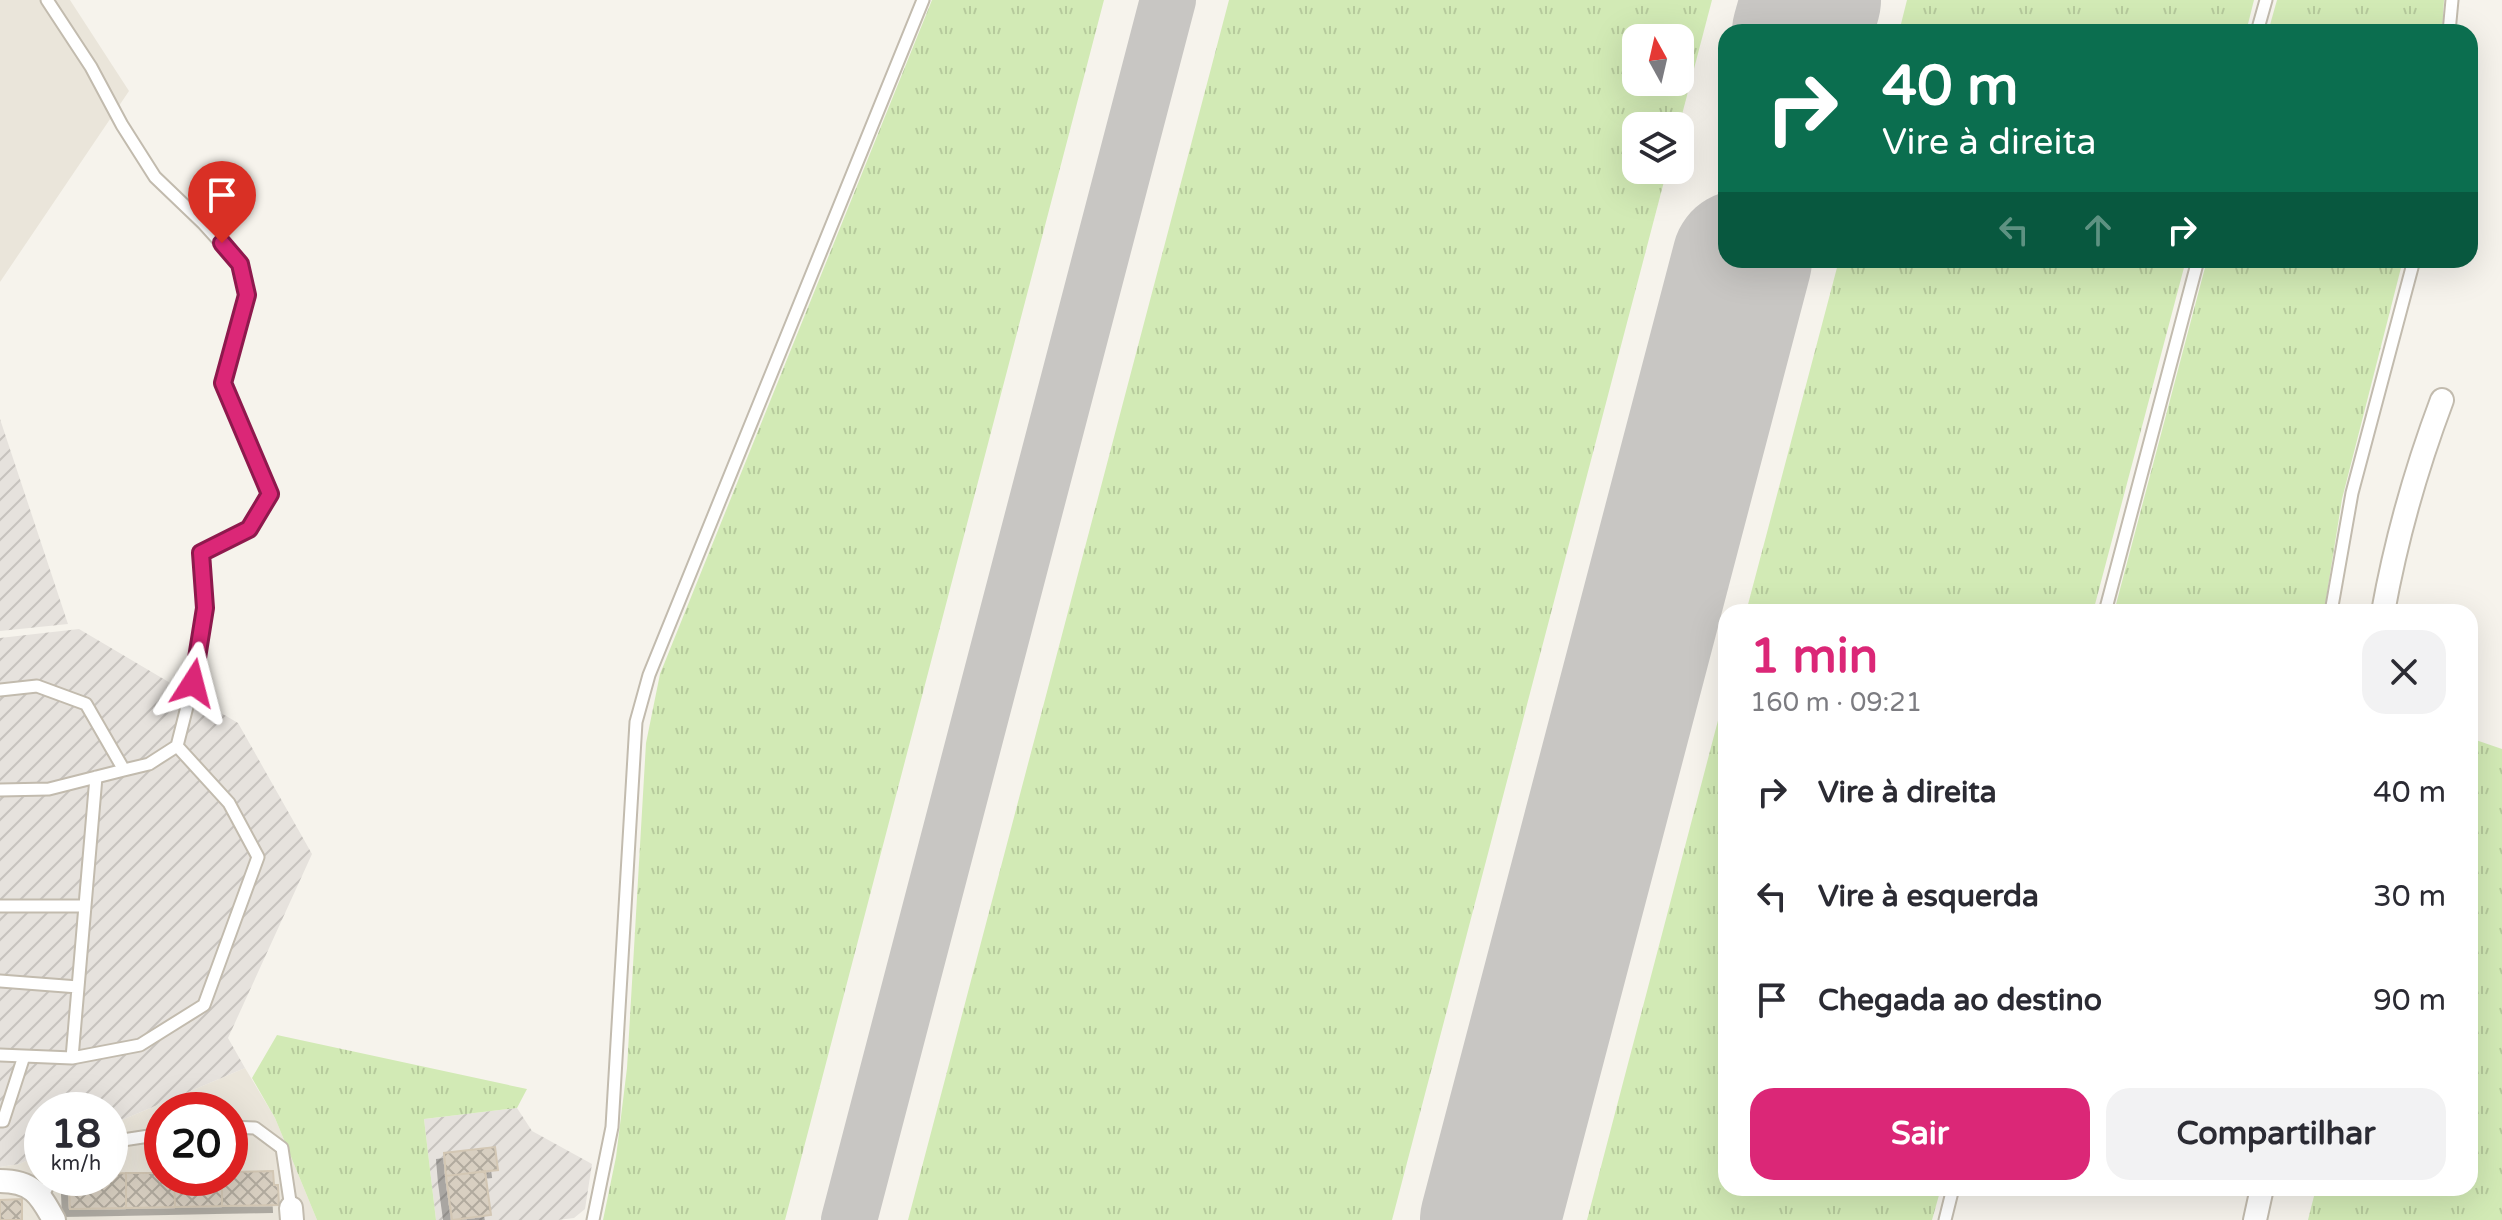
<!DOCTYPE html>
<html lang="pt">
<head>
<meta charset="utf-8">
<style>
	body { margin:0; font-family:"Varela Round",sans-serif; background:#f2f2f3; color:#2b2b33; height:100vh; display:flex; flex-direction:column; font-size:30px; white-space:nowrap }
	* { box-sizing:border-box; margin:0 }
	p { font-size:26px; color:#7c7c81 }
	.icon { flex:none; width:44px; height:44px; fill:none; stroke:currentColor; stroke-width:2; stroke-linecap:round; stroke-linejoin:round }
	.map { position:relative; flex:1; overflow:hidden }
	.panel { position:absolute; left:1718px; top:604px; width:760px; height:592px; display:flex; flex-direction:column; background:#fff; border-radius:24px; box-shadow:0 8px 32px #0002 }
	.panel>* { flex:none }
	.top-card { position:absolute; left:1718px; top:24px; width:760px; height:244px; border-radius:24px; box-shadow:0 8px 32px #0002; background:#0b6e4f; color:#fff; overflow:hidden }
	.needle { width:52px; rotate:352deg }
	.controls { position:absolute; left:1622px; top:24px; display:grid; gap:16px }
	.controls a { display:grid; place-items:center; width:72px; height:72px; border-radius:16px; background:#fff; box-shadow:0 8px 32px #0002; font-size:40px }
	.speed { position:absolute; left:24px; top:1092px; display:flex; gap:16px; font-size:40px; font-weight:700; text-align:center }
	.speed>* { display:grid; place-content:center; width:104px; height:104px; border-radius:50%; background:#fff; box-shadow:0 8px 32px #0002; line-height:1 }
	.speed small { font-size:20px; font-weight:400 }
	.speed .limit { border:12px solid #d22; background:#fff; color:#111 }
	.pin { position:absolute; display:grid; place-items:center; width:68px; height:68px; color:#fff; margin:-82px -34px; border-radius:50% 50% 50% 0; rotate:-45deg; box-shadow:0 0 8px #0007 }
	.pin .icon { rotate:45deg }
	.me { position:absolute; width:88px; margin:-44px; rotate:9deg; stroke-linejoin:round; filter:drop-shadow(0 0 6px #0008) }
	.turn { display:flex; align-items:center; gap:28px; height:168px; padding:0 32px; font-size:36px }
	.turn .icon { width:104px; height:104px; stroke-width:2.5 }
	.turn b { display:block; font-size:56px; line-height:68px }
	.lanes { display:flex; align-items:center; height:76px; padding:0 32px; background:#0003; justify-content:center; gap:40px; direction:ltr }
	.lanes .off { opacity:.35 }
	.round { display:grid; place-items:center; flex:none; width:84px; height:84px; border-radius:24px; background:#f2f2f3 }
	.overview { display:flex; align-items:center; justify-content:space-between; height:136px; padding:0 32px }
	h1 { font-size:48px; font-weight:800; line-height:60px; color:#db2777 }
	.action { display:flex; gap:16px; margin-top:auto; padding:16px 32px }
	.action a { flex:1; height:92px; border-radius:24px; background:#db2777; color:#fff; font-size:32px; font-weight:800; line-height:92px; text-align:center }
	.action a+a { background:#f2f2f3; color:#2b2b33 }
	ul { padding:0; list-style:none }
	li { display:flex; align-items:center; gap:24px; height:104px; padding:0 32px }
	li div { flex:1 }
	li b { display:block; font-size:30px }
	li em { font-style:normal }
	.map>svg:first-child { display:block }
	.residential { fill:#eae5da; fill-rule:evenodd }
	.industrial { fill:url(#industrial-furrows) }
	.grass { fill:url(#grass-tufts); fill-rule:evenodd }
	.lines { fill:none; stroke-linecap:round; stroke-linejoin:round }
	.taxiway { stroke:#c8c6c3; stroke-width:56 }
	.runway { stroke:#c8c6c3; stroke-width:140 }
	.building { fill:url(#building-cross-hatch); stroke:#d3c7b4; stroke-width:2; filter:url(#shadow) }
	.lane-casing { stroke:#c2bbae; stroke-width:15 }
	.street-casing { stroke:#c2bbae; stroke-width:26 }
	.lane { stroke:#fff; stroke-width:11 }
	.street { stroke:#fff; stroke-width:22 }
	.route-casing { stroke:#8e194d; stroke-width:20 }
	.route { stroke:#db2777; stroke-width:14 }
</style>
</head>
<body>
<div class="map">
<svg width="2502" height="1220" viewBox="0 0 2502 1220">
	<defs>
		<pattern id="industrial-furrows" width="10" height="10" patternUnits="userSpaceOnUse" patternTransform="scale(2)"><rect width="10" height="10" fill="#e6e2dd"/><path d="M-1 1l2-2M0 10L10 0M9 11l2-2" fill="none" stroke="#c7c3be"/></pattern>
		<pattern id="grass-tufts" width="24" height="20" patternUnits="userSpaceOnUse" patternTransform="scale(2)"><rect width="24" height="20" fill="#d2eab5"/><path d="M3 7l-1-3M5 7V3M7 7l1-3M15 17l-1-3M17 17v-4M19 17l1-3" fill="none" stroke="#b6ca9c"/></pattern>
		<pattern id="building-cross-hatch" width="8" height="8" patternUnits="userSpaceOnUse" patternTransform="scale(2)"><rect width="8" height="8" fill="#d8cfc1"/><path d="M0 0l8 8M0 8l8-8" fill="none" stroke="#b1aa9e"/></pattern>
		<filter id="shadow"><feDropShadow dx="-7" dy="7" stdDeviation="0" flood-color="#0004"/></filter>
	</defs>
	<rect width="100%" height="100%" fill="#f6f3ec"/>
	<path class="residential" d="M 0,0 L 70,0 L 129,91 L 0,282 Z
		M 245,1068 L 275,1118 L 317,1220 L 0,1220 L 0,1167 L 19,1164 L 42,1154 L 42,1178 L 110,1178 L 110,1125 ZM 162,1110 L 230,1110 L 230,1178 L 162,1178 Z"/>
	<path class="industrial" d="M 0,419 L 68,624 L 0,631 Z
		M 79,629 L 238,723 L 312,854 L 228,1038 L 245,1068 L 110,1125 L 110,1110 L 42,1110 L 42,1154 L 19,1164 L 0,1167 L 0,638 Z
		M 517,1108 L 532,1131 L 592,1164 L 585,1209 L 574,1218 L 558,1220 L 436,1220 L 424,1119 Z"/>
	<path class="grass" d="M 932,0 L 1104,0 L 785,1220 L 603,1220 L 616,1157 L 627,1068 L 646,743 L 660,674 Z
		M 1229,0 L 1712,0 L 1679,126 L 1636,126 L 1636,170 L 1667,170 L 1392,1220 L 908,1220 ZM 1680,38 L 1680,82 L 1636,82 L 1636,38 Z
		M 1907,0 L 2254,0 L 2246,32 L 1899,32 Z
		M 2277,0 L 2444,0 L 2442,32 L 2268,32 Z
		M 1839,260 L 2186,260 L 2093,612 L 1746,612 Z
		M 2207,260 L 2403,260 L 2342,499 L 2324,612 L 2114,612 Z
		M 1726,690 L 1726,1188 L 1941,1188 L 1932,1220 L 1587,1220 Z
		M 2470,738 L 2502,749 L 2502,1220 L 2308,1220 L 2316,1188 L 2470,1188 Z
		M 277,1035 L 527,1089 L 517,1108 L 424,1119 L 436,1220 L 317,1220 L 275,1118 L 252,1078 Z"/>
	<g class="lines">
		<path class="taxiway" d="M 849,1220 L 1168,0"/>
		<path class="runway" d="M 1802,32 L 1811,0
			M 1490,1220 L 1742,260"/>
	</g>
	<path class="building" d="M 495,1147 L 498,1170 L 446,1176 L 444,1153 Z
		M 273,1171 L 274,1185 L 278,1185 L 279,1205 L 222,1206 L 222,1178 L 230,1178 L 230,1172 Z
		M 485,1171 L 491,1215 L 452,1220 L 446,1176 Z
		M 126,1173 L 126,1208 L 70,1209 L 69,1187 L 74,1187 L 74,1178 L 110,1178 L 110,1174 Z
		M 126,1173 L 162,1173 L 162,1178 L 174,1178 L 175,1207 L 126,1208 Z
		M 174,1178 L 222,1178 L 222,1206 L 175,1207 Z
		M 22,1199 L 22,1220 L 0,1220 L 0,1200 Z"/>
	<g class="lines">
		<g class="lane-casing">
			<path id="lane" d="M 2257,32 L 2266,0
				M 2449,32 L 2452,0
				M 2105,612 L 2198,260
				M 2331,612 L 2352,493 L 2414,260
				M 0,690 L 37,686 L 86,704 L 124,770
				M 0,790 L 49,789 L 124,770 L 149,764 L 177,746 L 193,683 L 205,608 L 201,553 L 249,529 L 270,494 L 223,383 L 247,295 L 240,264 L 203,223 L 155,177 L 122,125 L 91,67 L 47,0
				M 0,906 L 85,906
				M 0,981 L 78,987
				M 0,1055 L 72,1058 L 140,1045 L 204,1005 L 258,857 L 229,803 L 177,746
				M 72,1058 L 96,777
				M 0,1121 L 3,1121 L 24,1056
				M 230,1127 L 255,1128 L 282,1148 L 291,1208
				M 110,1142 L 162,1134
				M 42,1197 L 52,1178
				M 593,1220 L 612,1127 L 636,722 L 649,675 L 923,0
				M 1945,1220 L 1953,1188"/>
		</g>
		<g class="street-casing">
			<path id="street" d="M 2383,612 C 2396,540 2416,469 2442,400
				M 0,1181 C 32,1181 40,1194 54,1220
				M 291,1208 L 292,1220
				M 2255,1220 L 2262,1188"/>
		</g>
		<use href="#lane" class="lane"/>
		<use href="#street" class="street"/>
	</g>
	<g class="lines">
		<g class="route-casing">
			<path id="route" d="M 193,683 L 205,608 L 201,553 L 249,529 L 270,494 L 223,383 L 247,295 L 240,264 L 222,243"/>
		</g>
		<use href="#route" class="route"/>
	</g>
</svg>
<div class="controls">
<a><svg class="needle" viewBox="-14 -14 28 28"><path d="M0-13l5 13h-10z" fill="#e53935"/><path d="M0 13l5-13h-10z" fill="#7c7c81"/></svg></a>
<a><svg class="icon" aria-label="layers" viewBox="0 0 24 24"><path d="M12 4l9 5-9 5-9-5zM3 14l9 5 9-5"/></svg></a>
</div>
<div class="speed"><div>18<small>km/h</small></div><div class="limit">20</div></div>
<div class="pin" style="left:222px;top:243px;background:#d93025"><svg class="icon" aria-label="arrive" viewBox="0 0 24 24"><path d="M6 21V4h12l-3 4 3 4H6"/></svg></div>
<svg class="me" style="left:193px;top:683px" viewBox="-20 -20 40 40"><path d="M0-17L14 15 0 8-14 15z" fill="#db2777" stroke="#fff" stroke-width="4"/></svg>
<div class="top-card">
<div class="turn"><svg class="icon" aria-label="right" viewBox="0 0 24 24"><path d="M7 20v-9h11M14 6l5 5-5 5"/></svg><div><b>40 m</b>Vire à direita</div></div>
<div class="lanes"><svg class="icon off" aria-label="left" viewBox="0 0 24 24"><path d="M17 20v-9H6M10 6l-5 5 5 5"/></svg><svg class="icon off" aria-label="ahead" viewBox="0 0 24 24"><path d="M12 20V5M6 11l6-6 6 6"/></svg><svg class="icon" aria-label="right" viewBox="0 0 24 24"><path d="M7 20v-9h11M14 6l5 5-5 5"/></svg></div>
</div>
<section class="panel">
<div class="overview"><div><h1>1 min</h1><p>160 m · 09:21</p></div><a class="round"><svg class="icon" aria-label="close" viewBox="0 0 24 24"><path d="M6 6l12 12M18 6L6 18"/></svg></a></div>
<ul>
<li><svg class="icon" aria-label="right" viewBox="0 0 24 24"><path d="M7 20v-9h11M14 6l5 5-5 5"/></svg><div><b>Vire à direita</b></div><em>40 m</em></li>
<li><svg class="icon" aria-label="left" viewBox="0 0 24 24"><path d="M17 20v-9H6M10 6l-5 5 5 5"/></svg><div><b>Vire à esquerda</b></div><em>30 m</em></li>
<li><svg class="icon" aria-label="arrive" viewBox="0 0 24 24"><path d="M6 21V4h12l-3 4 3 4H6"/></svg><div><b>Chegada ao destino</b></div><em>90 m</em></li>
</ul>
<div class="action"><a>Sair</a><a>Compartilhar</a></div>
</section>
</div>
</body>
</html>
